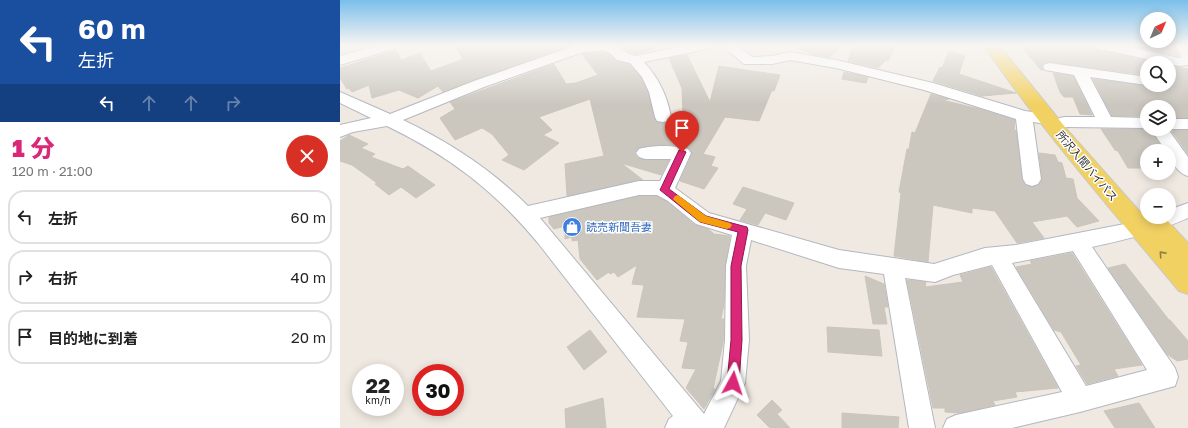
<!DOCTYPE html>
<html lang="ja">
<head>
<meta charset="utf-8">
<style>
	body { margin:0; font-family:"Golos Text","Noto Sans JP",sans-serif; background:#f6f6f6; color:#222; height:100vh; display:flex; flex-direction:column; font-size:15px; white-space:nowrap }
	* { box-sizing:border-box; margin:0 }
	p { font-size:13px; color:#767676 }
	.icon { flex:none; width:22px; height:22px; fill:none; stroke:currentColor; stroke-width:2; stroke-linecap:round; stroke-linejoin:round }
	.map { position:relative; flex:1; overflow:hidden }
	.drawer { display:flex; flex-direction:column; background:#fff; width:340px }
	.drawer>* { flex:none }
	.guide { background:#1a4fa0; color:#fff; overflow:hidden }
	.needle { width:26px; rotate:44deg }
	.buttons { position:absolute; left:800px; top:12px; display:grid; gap:8px }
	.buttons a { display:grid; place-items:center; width:36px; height:36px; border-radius:50%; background:#fff; box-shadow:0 2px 10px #0003; font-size:20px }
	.speed { position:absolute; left:12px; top:364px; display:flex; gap:8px; font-size:20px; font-weight:700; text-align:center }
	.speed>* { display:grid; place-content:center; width:52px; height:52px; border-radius:50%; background:#fff; box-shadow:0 2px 10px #0003; line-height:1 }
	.speed small { font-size:10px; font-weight:400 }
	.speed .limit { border:6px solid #d22; background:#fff; color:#111 }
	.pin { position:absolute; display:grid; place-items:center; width:34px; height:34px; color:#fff; margin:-41px -17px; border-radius:50% 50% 50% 0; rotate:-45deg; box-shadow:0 0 4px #0007 }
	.pin .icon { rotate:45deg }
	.me { position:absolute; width:44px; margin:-22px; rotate:5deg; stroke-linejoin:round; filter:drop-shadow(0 0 3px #0008) }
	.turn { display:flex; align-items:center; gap:14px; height:84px; padding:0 12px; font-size:18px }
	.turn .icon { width:52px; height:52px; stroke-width:2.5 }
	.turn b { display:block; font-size:28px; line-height:34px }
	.lanes { display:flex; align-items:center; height:38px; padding:0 12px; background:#0003; justify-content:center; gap:20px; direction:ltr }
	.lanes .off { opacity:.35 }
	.round { display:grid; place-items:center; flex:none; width:42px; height:42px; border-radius:21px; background:#f6f6f6 }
	.headline { display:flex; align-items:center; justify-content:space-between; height:68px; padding:0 12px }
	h1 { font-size:24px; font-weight:800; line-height:30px; color:#db2777 }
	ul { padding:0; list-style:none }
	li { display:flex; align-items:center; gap:12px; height:54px; margin:0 8px 6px; padding:0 4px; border:2px solid #e0e0e0; border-radius:16px }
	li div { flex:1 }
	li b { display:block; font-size:15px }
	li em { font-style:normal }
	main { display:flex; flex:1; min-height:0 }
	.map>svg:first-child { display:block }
	.building { fill:#cbc7bf; stroke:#cbc5ba }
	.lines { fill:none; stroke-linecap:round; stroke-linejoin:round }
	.minor-casing { stroke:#b4b7c1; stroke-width:2 }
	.major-casing { stroke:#c9c9c9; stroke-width:2 }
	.minor { fill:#fff; fill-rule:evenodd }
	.major { fill:#f2d163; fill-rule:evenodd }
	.oneway { stroke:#908048 }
	.route { fill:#db2777; stroke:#8e194d }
	.slow { fill:#f59e0b }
	.labels { text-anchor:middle; stroke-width:3; stroke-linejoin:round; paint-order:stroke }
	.street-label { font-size:11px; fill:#2e2e2e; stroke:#fff }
	.shop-label { font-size:11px; fill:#366cbe; stroke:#fff; text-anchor:start }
</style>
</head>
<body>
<main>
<section class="drawer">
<div class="guide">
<div class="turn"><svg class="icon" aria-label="left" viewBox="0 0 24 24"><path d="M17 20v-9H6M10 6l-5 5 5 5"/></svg><div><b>60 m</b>左折</div></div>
<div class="lanes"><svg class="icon" aria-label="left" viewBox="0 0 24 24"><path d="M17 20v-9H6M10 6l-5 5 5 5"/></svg><svg class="icon off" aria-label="ahead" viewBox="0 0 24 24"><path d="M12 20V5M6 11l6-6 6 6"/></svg><svg class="icon off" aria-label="ahead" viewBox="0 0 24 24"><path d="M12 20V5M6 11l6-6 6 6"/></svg><svg class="icon off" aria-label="right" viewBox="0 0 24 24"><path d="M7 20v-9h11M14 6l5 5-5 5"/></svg></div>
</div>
<div class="headline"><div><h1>1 分</h1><p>120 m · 21:00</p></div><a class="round" style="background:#d93025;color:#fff"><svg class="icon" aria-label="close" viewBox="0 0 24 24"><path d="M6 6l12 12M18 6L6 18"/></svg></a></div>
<ul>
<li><svg class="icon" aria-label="left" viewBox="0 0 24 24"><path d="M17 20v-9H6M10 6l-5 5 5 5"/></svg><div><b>左折</b></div><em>60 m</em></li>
<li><svg class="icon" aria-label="right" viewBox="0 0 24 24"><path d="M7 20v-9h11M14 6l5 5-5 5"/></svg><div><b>右折</b></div><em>40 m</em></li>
<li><svg class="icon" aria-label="arrive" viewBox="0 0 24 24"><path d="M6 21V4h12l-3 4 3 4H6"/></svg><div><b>目的地に到着</b></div><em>20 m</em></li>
</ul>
</section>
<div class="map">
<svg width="848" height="428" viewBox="0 0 848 428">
	<rect width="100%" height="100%" fill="#efe9e1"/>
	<path class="building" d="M 115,45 L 233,45 L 103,92 L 98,86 L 78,98 L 59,90 L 32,98 L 29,85 L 12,92 L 9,88 L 7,89 L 0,78 L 0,68 L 56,50 L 61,60 L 80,53 L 91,71 L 123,59 Z
		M 278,45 L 313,45 L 314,49 L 295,54 Z
		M 451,45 L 503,45 L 489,57 L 473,54 Z
		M 513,45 L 556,45 L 548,61 L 546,60 L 538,68 L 508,61 Z
		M 680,45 L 753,45 L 756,49 L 818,63 L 807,63 L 807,75 L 710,62 L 704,63 L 702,66 L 703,70 L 701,70 Z
		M 787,45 L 832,45 L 833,50 L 837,51 L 838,56 Z
		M 609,51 L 625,55 L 619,74 L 676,93 L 642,96 L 593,81 L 600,67 L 602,68 Z
		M 263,52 L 269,54 L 277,61 L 289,64 L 301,78 L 308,92 L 314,118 L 317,122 L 323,123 L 329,122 L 332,118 L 340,117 L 340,114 L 343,114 L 342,88 L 329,58 L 347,55 L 370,102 L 379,66 L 440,75 L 434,91 L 432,90 L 419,121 L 385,117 L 363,154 L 375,157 L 371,166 L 378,168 L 364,189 L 340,181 L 352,154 L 349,148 L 337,145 L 316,145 L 299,148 L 294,153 L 298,158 L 305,160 L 329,160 L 321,175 L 281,163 L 303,180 L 227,196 L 225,164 L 264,156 L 250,99 L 199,117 L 212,130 L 203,135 L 219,143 L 184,170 L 162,160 L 169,155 L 152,134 L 142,128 L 115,140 L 100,118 L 115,109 L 110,102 L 214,64 L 226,84 L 236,83 L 258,75 L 242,54 Z
		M 829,65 L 848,69 L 848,118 L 829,118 L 829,107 L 807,107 L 807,116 L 772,116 L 753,79 L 807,86 L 808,85 L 829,85 Z
		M 504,72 L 528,77 L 526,83 L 502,79 Z
		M 713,73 L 733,76 L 752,115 L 740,114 L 733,97 L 724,97 L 720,92 Z
		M 591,94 L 609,99 L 602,100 L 639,109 L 675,120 L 674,130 L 676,130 L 682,179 L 685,185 L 692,187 L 698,185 L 702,180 L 699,153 L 715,155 L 718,162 L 722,163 L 726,178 L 733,179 L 737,198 L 759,221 L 737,227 L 727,216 L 692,222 L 704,238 L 677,243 L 655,211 L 632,208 L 632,213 L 593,205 L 588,262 L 554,256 L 561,193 L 559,192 L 567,149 L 569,149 L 572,132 L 575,133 Z
		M 761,129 L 810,129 L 824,151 L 807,151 L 807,168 L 788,168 L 778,151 L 775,150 Z
		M 831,130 L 848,130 L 848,154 Z
		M 9,135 L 28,144 L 21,148 L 35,154 L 31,157 L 63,169 L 68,166 L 95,185 L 76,198 L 61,187 L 49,195 L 35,184 L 37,183 L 12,165 L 0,161 L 0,141 Z
		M 403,187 L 454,203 L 446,220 L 425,213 L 418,225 L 400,220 L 407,209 L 393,204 Z
		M 299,196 L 317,196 L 327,202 L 355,225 L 368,229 L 374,234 L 390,236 L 385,266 L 384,304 L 381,319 L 384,319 L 383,343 L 373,389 L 375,389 L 364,409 L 346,388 L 356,369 L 342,368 L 348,342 L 340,341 L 345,319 L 297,317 L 304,285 L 292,284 L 297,265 L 278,277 L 274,272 L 270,274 L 269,272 L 257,280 L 240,259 L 238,240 L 232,241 L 232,237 L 225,239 L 225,226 L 214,229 L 209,223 L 209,217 Z
		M 732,253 L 802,365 L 774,369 L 778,376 L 747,384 L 736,366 L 741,365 L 721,332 L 714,330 L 676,267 L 692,264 L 690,261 Z
		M 785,264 L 829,320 L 830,320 L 848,341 L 848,359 L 837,361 L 827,354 L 768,268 Z
		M 651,267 L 718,388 L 675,392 L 677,397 L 653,401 L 655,405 L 620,413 L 605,412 L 605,408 L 593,408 L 567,280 L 586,282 L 585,287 L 623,282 L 620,275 Z
		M 525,276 L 544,284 L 548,307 L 544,307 L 547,324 L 533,324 Z
		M 487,327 L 539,330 L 542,356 L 488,352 Z
		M 250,330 L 267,352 L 244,370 L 227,347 Z
		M 263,398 L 266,428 L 226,428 L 225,409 Z
		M 432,400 L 442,410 L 437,414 L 450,428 L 430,428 L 417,415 Z
		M 799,403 L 815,428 L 775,428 L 764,411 Z
		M 502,413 L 559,417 L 558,428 L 502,428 Z"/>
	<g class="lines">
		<g class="minor-casing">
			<path id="minor" d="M 37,45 L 58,45 L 56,48 L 0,65 L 0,56 Z
				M 237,45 L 274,45 C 282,48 286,54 295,56 L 348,45 L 374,45 L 372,48 L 367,49 L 304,62 C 319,79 327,95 331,117 L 329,121 L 323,122 L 317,121 L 315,117 L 309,92 L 302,77 L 290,63 L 277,60 L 270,53 L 263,50 L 243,52 L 144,87 L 63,120 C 109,142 152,170 188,206 L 299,181 L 320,181 L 331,159 L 305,159 L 299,157 L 296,153 L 299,149 C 311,145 336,145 348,149 L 351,153 L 335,188 L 369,213 L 499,250 L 594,264 L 645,248 L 676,245 L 800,221 L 813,217 L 829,217 L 829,210 L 848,203 L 848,218 C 814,233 788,239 752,247 L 835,368 L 838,377 L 835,386 L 740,412 L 672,428 L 603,428 L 607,419 L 616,415 L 722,392 L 652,265 L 613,275 L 595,282 L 565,278 L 595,428 L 569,428 L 544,274 L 499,268 L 411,240 L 406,266 L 409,340 L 405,383 L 384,428 L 325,428 L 329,419 L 333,416 L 198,243 C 154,190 109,156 47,126 L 13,132 L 0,137 L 0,125 L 31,118 L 0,103 L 0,92 L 50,114 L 134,81 ZM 299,195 L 317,195 L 328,201 L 356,224 L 392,235 L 386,266 L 385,340 L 381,381 L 364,414 L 200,218 ZM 733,251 L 807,370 L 746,386 L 672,263 Z
				M 381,45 L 397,45 L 412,57 L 432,56 L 450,52 L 496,60 L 593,83 L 685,111 L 713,115 L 715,119 L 713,123 L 707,124 L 693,122 L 701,179 L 698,184 L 692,186 L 686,184 L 683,179 L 676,119 L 584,90 L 496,68 L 450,60 L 432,64 L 404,64 Z
				M 754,45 L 780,45 L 839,58 L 841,58 L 840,52 L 833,45 L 848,45 L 848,65 L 839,66 L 756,48 Z
				M 710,63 L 807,77 L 807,85 L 809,85 L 807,85 L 750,77 L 771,117 L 807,118 L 807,128 L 725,127 L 719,126 L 717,122 L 719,118 L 725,117 L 755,117 L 734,75 L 705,70 L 703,67 L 705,64 Z
				M 829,119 L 848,119 L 848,129 L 828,129 L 829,129 Z
				M 811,129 L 828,129 L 848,157 L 848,176 C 839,174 829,161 829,151 L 826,151 Z"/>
		</g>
		<g class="major-casing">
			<path id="major" d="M 643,45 L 659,45 L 729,132 L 801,213 L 802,211 L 807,209 L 807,217 L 824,217 L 848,243 L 848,294 L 839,291 C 772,211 703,131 643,45 Z"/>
		</g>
		<use href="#minor" class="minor"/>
		<use href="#major" class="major"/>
	</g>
	<defs><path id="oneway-chevron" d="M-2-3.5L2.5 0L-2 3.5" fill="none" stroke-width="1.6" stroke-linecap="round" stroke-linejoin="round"/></defs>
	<use class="oneway" href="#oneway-chevron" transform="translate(822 254) rotate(-132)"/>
	<linearGradient id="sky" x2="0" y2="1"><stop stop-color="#7abfeb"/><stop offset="0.43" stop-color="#f8f5f2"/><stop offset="1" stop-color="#f8f5f2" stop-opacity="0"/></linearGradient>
	<rect width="848" height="105" fill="url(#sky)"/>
	<path class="route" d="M 339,150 L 342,150 L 346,152 L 329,189 L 366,216 L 403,226 L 407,227 L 408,230 L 401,266 L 402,340 L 399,383 L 397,387 L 393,389 L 389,387 L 387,383 L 391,340 L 391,266 L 398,232 L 360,222 L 320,190 Z"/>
	<path class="slow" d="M 338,195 L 366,216 L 390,223 L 392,225 L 390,228 L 387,229 L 360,222 L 335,201 L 333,199 L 335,196 Z"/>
	<defs>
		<g id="shop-disc" transform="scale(1)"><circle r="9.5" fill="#3f7fe0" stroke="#fff"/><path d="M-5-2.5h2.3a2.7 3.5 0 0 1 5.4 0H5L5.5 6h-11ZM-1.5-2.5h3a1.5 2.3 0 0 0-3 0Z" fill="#fff"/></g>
	</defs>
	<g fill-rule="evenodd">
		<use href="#shop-disc" x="232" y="227"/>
	</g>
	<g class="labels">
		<g class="street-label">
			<text transform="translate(747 166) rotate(50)" y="4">所沢入間バイパス</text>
		</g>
		<g class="shop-label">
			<text x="246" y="231">読売新聞吾妻</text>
		</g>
	</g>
</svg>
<div class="buttons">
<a><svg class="needle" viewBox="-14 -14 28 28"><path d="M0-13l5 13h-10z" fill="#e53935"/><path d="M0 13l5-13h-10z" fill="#767676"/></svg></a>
<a><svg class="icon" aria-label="search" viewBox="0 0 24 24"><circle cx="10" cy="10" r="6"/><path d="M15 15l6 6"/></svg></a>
<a><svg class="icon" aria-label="layers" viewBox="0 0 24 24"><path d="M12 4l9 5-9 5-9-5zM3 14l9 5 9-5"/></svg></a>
<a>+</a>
<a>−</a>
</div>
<div class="speed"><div>22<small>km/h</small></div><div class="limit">30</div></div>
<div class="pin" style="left:342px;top:152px;background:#d93025"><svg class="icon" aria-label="arrive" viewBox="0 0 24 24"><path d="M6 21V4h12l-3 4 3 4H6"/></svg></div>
<svg class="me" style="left:393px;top:383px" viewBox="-20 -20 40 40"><path d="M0-17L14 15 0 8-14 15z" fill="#db2777" stroke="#fff" stroke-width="4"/></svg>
</div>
</main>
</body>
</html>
